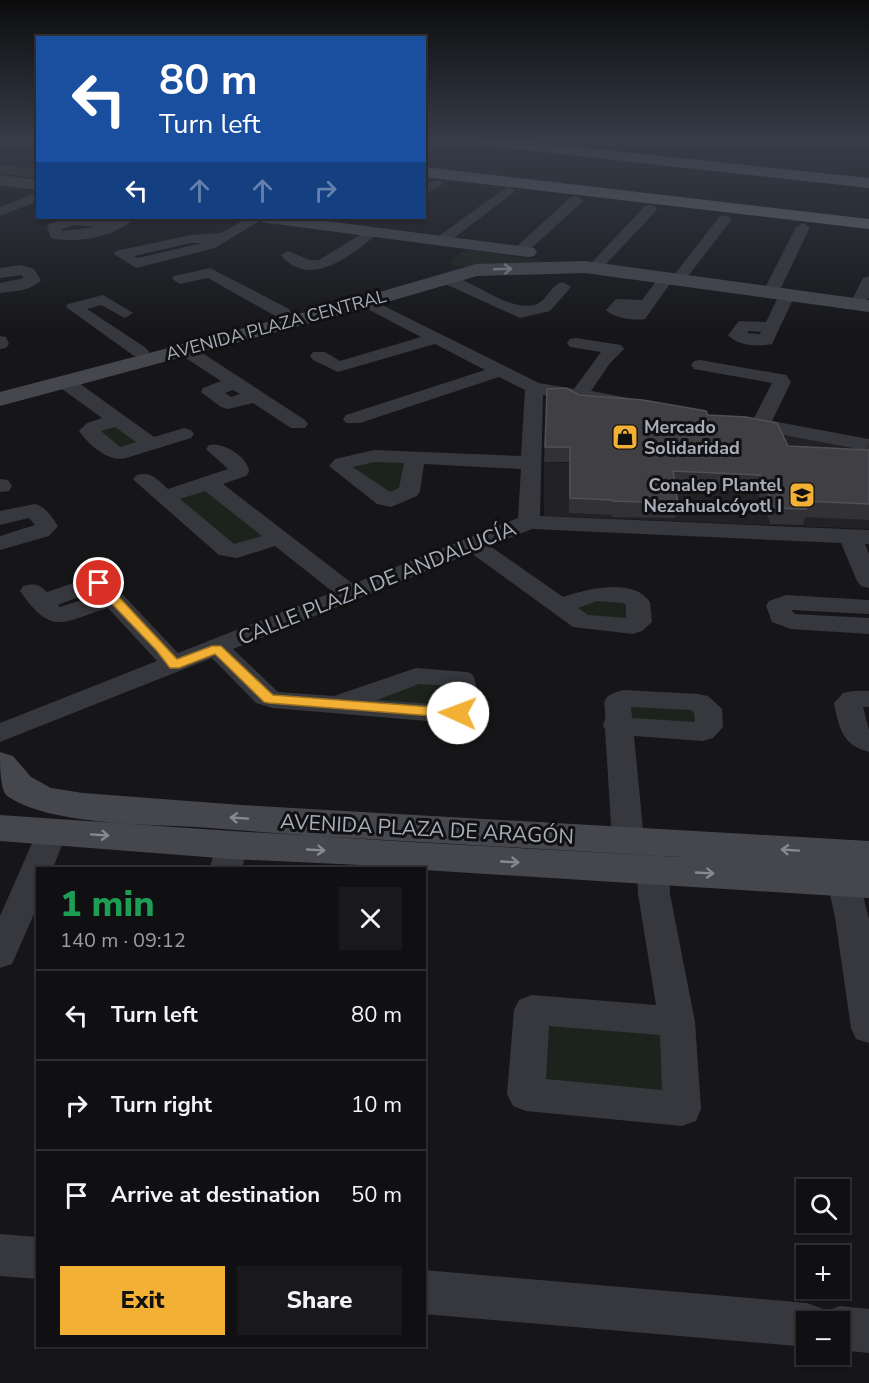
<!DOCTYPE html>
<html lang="en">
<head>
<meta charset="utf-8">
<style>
	body { margin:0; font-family:"Nunito Sans",sans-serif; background:#19191b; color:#f1f3f6; height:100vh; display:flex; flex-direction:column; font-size:22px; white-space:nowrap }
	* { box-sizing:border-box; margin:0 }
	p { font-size:20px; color:#9c9d9f }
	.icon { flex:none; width:33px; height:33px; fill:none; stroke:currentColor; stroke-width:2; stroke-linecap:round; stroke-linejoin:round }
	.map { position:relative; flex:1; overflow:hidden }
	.sheet { position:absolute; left:36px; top:867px; width:390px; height:480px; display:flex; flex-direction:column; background:#101012; border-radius:0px; box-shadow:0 2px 4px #0004,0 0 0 2px #303032 }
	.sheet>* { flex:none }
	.hud { position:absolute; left:36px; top:36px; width:390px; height:183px; border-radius:0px; box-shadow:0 2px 4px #0004,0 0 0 2px #303032; background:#1a4fa0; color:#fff; overflow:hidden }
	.controls { position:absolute; left:796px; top:1179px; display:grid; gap:12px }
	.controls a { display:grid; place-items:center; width:54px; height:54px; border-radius:0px; background:#101012; box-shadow:0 2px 4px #0004,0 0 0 2px #303032; font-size:30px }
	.pin { position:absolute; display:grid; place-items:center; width:51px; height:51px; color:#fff; margin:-26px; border:3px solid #fff; border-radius:50%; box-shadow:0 2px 6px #0007 }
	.me { position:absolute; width:66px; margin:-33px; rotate:272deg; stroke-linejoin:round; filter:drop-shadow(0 0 4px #0008) }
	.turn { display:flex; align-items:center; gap:21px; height:126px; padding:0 24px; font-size:27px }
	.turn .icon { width:78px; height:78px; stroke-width:2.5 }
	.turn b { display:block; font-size:42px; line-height:51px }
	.lanes { display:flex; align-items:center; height:57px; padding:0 24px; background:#0003; justify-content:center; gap:30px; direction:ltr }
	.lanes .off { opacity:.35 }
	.round { display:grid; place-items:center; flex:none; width:63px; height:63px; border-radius:0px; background:#19191b }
	.head { display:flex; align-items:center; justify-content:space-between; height:102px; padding:0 24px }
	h1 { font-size:36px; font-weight:800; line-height:45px; color:#1e9e55 }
	.cta { display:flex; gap:12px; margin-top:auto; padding:12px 24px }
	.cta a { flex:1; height:69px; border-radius:0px; background:#f2b134; color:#111; font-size:24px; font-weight:800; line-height:69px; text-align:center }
	.cta a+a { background:#19191b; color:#f1f3f6 }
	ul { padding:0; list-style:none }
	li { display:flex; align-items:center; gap:18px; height:90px; padding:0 24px; border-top:2px solid #303032 }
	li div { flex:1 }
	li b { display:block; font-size:22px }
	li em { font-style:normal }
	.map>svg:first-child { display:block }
	.built { fill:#222225 }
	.green { fill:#1c231d }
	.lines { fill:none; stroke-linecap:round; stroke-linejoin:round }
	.street { fill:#37383d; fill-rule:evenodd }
	.secondary { fill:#45474d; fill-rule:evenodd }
	.highway { fill:#63666e; fill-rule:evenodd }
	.wall { fill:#323236 }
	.building { fill:#3f3f44; stroke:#4f5156; stroke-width:1.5 }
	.oneway { stroke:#858993 }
	.route { fill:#f2b134; stroke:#9d7322; stroke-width:1.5 }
	.labels { text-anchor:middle; stroke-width:6; stroke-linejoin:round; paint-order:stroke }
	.far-street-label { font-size:18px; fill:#a8adb8; stroke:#111113 }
	.far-poi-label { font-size:18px; font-weight:bold; fill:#a8adb8; stroke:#111113; text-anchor:start }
	.street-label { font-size:21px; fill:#a8adb8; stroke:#111113 }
</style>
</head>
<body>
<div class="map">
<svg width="869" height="1383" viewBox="0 0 869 1383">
	<rect width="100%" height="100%" fill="#161618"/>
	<path class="built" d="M 710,422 L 869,450 L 869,529 L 544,516 L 544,462 L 718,467 Z"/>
	<path class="green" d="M 470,250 L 539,260 L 543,262 L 537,264 L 458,267 L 449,263 L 461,252 Z
		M 115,423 L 141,443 L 119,450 L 93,430 Z
		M 372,459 L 408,460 L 405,490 L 391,495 L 354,467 L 355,464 Z
		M 209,489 L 268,535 L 235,547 L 177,500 Z
		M 592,599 L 631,603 L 631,621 L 588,619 L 571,608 Z
		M 415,681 L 450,681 L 453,708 L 366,699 Z
		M 630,702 L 697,706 L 702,727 L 631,723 Z
		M 539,1017 L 671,1030 L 673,1101 L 534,1087 Z"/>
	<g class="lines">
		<path class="street" d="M 0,165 L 38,170 L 38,178 L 0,173 Z
			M 436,180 L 441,181 L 442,184 L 424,195 L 424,185 Z
			M 508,186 L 515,190 L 513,193 L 446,244 L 436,244 L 434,241 L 436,238 Z
			M 38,192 L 38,201 L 0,216 L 0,207 Z
			M 576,196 L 583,200 L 581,203 L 525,254 L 515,254 L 513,251 L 515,248 L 571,197 Z
			M 650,205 L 655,206 L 657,209 L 655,212 L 605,265 L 595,265 L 592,262 L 595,259 L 645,206 Z
			M 725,215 L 732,219 L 688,276 L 678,276 L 675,273 L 678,270 L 720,216 Z
			M 71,218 L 111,221 L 117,218 L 134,218 C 117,237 74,244 51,238 L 47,227 L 49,224 ZM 75,225 L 94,227 L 62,231 L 62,229 Z
			M 248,218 L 264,218 L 215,248 L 136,268 L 114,254 L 116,251 L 191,235 L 221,233 ZM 191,243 L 202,243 L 138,258 L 134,256 Z
			M 803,223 L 810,227 L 782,286 L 780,289 L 768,289 L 766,286 L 796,227 Z
			M 371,228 L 378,232 L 376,235 C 352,255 309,290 281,255 L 288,251 L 310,260 L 319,260 Z
			M 21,265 L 34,269 L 41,280 C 31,291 14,291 0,293 L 0,283 L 24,278 L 21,275 L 0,278 L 0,268 Z
			M 210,268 L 289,309 L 291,313 L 283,318 L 277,317 L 208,278 L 180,284 L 172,279 L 174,276 Z
			M 666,273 L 674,278 L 645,319 C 635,321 613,318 606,310 L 616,299 L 642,300 L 661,275 Z
			M 447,274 C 474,281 508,311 534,305 C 547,302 550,285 563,282 L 571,287 L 550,311 L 520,318 L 441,282 L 439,279 L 441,276 Z
			M 869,276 L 869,298 L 861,303 L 855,301 L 853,298 L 863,278 Z
			M 787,290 L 795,295 L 772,344 C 759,347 737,346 728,335 L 739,321 L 766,322 L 779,295 ZM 749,331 L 761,332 L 760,334 L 747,333 Z
			M 103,295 L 133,313 L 125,318 L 101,305 L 87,309 L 146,348 L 149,352 L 146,356 L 134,356 L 66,307 L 68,304 Z
			M 366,297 L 539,383 L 574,389 L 601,352 L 570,347 L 567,343 L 570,339 L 576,338 L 621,345 L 624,349 L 610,363 L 591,391 L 629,398 L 631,402 L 629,406 L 622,408 L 543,395 L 540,516 L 869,530 L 869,544 L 865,544 L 869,554 L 869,588 L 861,586 L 857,581 L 841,543 L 532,529 L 490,546 L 563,597 C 587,589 633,577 650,602 L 652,622 L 642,631 L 633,634 L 573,627 L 471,553 L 233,649 L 278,692 L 334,696 L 416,668 L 467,672 L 472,674 C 480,686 476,707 469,718 L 451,723 L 273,708 L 256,703 L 212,658 L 0,742 L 0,723 L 157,661 L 108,608 C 62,622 52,637 20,591 L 23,586 C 34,583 39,584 47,592 L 94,576 L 108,579 L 178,653 L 333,592 L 275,546 L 237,558 L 219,555 L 137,483 L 133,479 L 137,475 C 151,471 158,480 168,489 L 228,469 L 206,449 L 209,445 C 222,441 249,457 249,472 L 246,476 L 223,484 L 353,584 L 518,518 L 521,469 L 424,464 L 420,491 L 417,496 L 391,507 L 377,504 L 329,466 L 335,459 L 374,450 L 521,456 L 525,390 L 499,377 L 360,423 L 346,423 L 343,419 L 346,415 L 485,370 L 435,344 L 338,372 L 313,360 L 310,356 L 313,352 L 325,352 L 340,361 L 421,337 L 360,305 L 358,302 L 360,299 ZM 374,462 L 404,463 L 399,488 L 390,492 L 353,467 ZM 205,491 L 262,536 L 234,544 L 180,499 ZM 94,591 L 97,595 L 60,607 L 58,605 ZM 597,601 L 623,603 L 626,605 L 626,618 L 588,615 L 578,608 ZM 419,684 L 450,686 L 447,705 L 377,700 Z
			M 0,336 L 6,337 L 9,344 L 6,348 L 0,349 Z
			M 184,344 L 190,345 L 305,420 L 308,424 L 305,428 L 291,428 L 253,403 L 228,409 L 221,407 L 201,392 L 203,388 L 221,381 L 178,353 L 175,349 L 178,345 ZM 233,390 L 240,394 L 231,397 L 225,393 Z
			M 700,360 L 786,375 L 791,382 L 772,421 L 869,439 L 869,451 L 736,426 L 733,422 L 736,418 L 743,416 L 754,418 L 772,383 L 694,369 L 691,365 L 694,361 Z
			M 65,376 L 72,378 L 154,437 L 184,428 L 191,430 L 194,434 L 191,438 L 126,458 C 109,463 89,445 79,431 L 87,423 L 102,418 L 58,386 L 56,382 L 58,378 ZM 115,427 L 136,442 L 120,447 L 101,431 Z
			M 0,479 L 8,480 L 12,486 L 9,491 L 0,492 Z
			M 35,504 C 46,507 52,517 58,526 L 49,536 L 0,550 L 0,536 L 35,525 L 29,518 L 0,525 L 0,511 Z
			M 786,595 L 869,600 L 869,614 L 791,610 L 795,614 L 869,618 L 869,634 L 791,629 L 772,622 L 766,606 L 769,601 Z
			M 624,690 L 698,694 L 708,696 L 722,709 L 723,727 L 713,738 L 703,741 L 634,736 L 644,840 L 639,848 L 628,851 L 617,848 L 612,840 L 605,729 L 603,726 C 611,705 592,698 624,690 ZM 631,707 L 691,710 L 694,712 L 695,722 L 632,718 Z
			M 853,691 L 869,691 L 869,707 L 863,707 L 869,730 L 869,752 C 842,745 839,728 834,703 L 843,693 Z
			M 52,821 L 63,824 L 67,832 L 53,868 L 38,868 L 38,905 L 12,964 L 0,968 L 0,916 L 37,832 L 41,824 Z
			M 232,834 L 243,837 L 248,845 L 242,868 L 210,868 L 216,845 L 221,837 Z
			M 838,849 L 849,852 L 854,860 L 869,919 L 869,1043 L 856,1039 L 851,1028 L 835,917 L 822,860 L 827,852 Z
			M 653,858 L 664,862 L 669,870 L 670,894 L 695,1022 L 701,1109 L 696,1121 L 682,1126 L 526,1111 L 513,1106 L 507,1094 L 514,1010 L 519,1000 L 532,995 L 656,1005 L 638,894 L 637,870 L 642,862 ZM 549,1026 L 660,1035 L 662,1090 L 546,1079 Z
			M 0,1234 L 38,1237 L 38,1279 L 0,1276 Z
			M 424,1270 L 807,1303 L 823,1309 L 824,1312 L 840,1306 L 869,1309 L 869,1353 L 840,1350 L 840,1322 L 807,1322 L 807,1347 L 424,1314 Z"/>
		<path class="secondary" d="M 0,175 L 38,180 L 38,190 L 0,185 Z
			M 260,218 L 303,218 L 528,247 L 534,248 L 537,252 L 534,256 L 528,257 L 268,223 L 262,222 Z
			M 585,261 L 869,300 L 869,312 L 585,273 L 477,276 L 373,306 L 0,406 L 0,392 L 359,298 L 476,264 Z
			M 0,752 L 13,756 L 31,777 L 51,788 L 83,793 L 241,805 L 869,841 L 869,898 L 424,870 L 424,868 L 232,859 L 0,841 L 0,815 L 232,831 L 680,857 C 519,848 357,840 196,827 C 146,824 46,825 6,795 C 0,787 0,765 0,752 Z"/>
		<path class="highway" d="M 472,141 L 520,141 L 869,178 L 869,188 L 479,145 Z
			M 424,167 L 869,219 L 869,229 L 424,177 Z"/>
	</g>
	<path class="wall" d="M 547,389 L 579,395 L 708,415 L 788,446 L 865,450 L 867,443 L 869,443 L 869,520 L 805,517 L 803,525 L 770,524 L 766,509 L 762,509 L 758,490 L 675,487 L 678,503 L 675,518 L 612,517 L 612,515 L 569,513 L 569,462 L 544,462 Z"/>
	<path class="building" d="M 566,388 L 579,395 L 643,400 L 706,411 L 708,415 L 746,417 L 777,423 L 788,446 L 869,450 L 869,504 L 804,501 L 806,509 L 773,508 L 769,494 L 765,493 L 760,475 L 673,471 L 678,503 L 613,501 L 613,500 L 570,498 L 570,447 L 545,447 L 547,389 Z"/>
	<defs><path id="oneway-shaft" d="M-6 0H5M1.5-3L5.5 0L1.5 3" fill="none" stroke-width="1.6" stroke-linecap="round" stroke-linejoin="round" transform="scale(1.5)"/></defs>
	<g class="oneway">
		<use href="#oneway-shaft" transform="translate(503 269) rotate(-2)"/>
		<use href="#oneway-shaft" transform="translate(239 818) rotate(-176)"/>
		<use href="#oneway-shaft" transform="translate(100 835) rotate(4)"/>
		<use href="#oneway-shaft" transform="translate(316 850) rotate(3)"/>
		<use href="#oneway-shaft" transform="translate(790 850) rotate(-176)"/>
		<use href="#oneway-shaft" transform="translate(510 862) rotate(3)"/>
		<use href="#oneway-shaft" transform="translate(705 873) rotate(3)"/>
	</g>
	<linearGradient id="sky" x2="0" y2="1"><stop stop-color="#0c0c0d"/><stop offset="0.42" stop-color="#363c48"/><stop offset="1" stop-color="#363c48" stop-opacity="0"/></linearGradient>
	<rect width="869" height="335" fill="url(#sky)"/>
	<path class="route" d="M 99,579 L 103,580 L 177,659 L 212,646 L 221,646 L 273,695 L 458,709 L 464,713 L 458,718 L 269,703 L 264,702 L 215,654 L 179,668 L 170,668 L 157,651 L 94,585 L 93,583 Z"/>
	<defs>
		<g id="shop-square" transform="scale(1.35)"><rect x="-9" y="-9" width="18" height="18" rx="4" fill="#f2b134" stroke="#111113"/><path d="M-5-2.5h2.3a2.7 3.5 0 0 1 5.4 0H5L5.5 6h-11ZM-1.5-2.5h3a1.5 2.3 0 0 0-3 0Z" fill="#111"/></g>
		<g id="school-square" transform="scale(1.35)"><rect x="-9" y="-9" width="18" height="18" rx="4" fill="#f2b134" stroke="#111113"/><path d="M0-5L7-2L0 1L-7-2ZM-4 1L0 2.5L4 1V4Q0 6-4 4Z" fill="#111"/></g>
	</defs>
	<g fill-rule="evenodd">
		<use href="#shop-square" x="625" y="437"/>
		<use href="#school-square" x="802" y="495"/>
	</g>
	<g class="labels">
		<g class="far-street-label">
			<text transform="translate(276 325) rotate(-15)" y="6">AVENIDA PLAZA CENTRAL</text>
		</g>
		<g class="far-poi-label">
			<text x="644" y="433">Mercado<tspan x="644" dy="21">Solidaridad</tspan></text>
			<text x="782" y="491" text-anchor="end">Conalep Plantel<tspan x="782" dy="21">Nezahualcóyotl I</tspan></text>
		</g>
		<g class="street-label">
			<text transform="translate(377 583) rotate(-22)" y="7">CALLE PLAZA DE ANDALUCÍA</text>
			<text transform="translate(427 829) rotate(3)" y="7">AVENIDA PLAZA DE ARAGÓN</text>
		</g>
	</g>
</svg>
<div class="controls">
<a><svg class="icon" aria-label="search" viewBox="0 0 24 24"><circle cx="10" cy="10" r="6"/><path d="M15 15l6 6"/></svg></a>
<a>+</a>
<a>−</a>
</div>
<div class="pin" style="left:99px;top:583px;background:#d93025"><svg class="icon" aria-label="arrive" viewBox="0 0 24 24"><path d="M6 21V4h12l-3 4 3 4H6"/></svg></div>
<svg class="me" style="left:458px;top:713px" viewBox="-20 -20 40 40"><circle r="19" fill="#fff"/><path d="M0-13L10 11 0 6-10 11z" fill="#f2b134"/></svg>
<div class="hud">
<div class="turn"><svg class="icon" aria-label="left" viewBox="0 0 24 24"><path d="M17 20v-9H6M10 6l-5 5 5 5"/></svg><div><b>80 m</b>Turn left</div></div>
<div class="lanes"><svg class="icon" aria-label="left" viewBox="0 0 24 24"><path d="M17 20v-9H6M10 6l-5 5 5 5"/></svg><svg class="icon off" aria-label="ahead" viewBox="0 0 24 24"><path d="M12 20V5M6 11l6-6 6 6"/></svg><svg class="icon off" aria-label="ahead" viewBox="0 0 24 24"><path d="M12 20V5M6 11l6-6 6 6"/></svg><svg class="icon off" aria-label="right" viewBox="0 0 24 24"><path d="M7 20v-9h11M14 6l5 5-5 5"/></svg></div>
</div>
<section class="sheet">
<div class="head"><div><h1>1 min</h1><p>140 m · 09:12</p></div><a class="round"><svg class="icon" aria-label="close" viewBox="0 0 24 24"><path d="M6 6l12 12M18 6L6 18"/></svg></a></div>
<ul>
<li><svg class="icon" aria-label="left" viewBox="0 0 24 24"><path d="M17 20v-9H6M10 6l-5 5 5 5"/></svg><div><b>Turn left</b></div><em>80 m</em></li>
<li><svg class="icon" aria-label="right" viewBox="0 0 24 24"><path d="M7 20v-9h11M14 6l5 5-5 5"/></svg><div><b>Turn right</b></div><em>10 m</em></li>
<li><svg class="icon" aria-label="arrive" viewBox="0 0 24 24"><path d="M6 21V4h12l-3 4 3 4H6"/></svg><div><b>Arrive at destination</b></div><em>50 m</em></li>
</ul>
<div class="cta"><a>Exit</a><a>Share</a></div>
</section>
</div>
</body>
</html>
